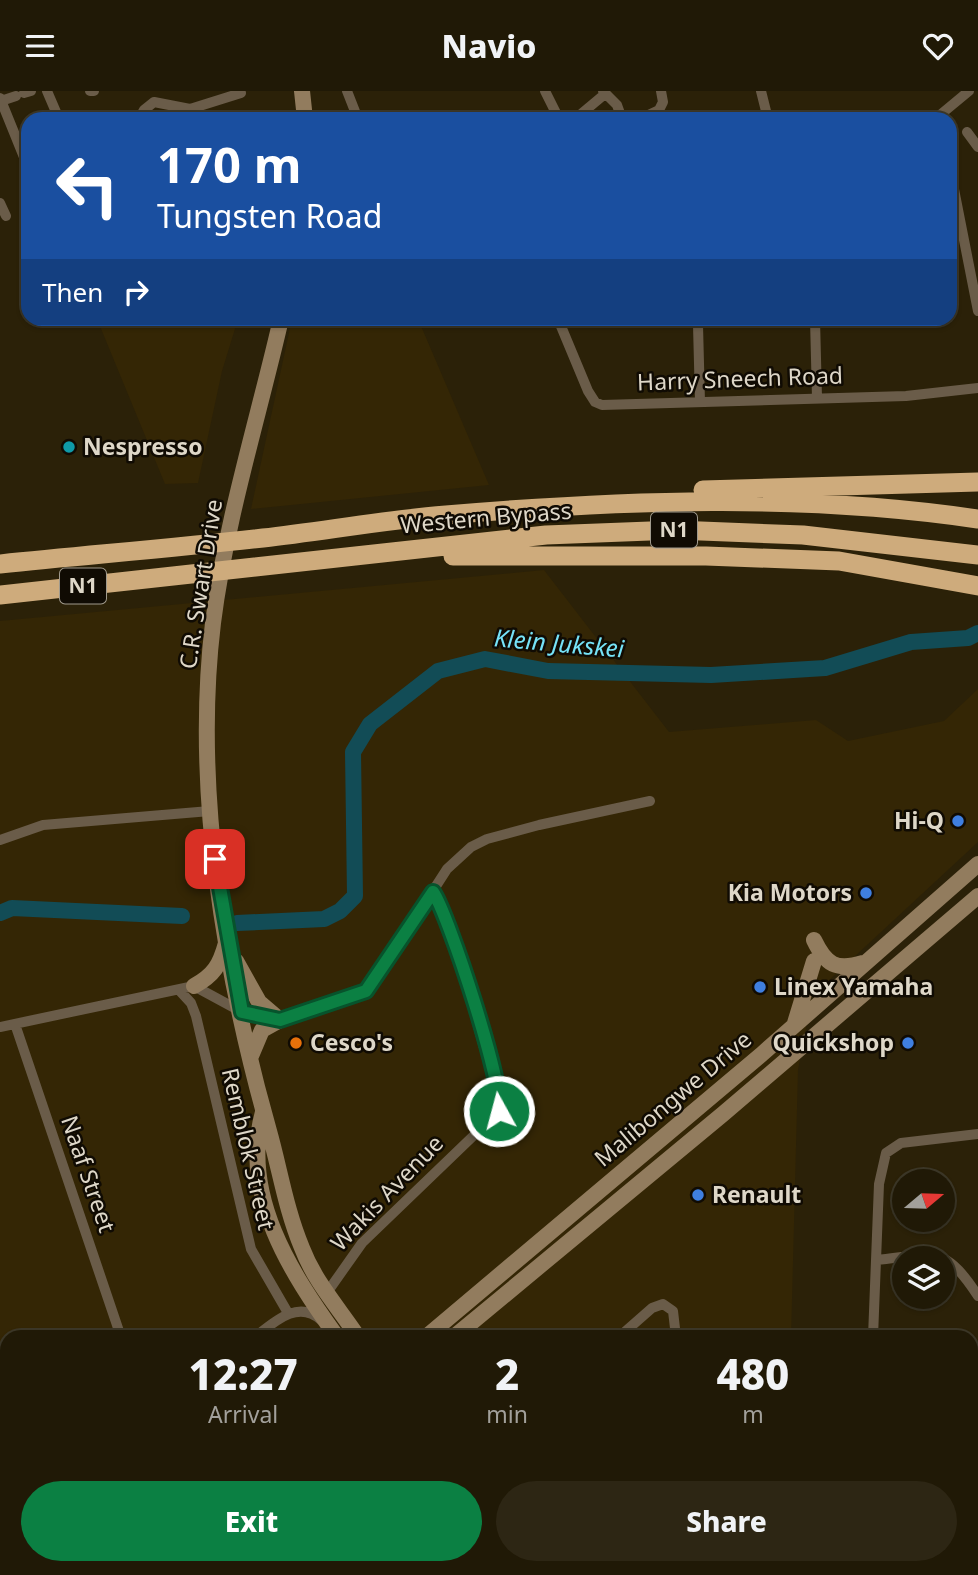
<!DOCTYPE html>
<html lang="en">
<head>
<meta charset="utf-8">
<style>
	body { margin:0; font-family:"Noto Sans",sans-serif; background:#2d2614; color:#f1f3f6; height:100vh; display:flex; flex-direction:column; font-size:26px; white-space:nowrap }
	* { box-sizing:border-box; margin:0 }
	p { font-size:23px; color:#a2a09b }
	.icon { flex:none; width:38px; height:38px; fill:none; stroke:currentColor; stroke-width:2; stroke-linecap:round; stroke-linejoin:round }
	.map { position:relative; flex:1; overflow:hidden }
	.panel { position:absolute; left:0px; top:1239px; width:978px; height:245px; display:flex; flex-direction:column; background:#201906; border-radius:21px 21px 0 0; box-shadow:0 2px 5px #0004,0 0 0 2px #3d3828 }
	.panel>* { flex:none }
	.top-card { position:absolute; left:21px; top:21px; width:936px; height:214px; border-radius:21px; box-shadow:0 2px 5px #0004,0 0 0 2px #3d3828; background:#1a4fa0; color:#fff; overflow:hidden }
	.needle { width:46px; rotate:71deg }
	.tools { position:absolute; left:892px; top:1078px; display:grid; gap:14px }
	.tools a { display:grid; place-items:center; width:63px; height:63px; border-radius:50%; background:#201906; box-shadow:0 2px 5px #0004,0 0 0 2px #3d3828; font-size:35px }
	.pin { position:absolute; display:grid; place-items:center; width:60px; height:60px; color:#fff; margin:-30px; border-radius:14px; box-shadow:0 4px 10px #0006 }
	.me { position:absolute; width:77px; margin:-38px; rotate:353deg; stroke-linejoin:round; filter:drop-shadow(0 0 5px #0008) }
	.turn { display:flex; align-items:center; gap:24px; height:147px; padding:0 21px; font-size:32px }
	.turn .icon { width:91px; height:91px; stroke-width:2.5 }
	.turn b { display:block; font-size:49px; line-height:60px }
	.then { display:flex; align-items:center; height:66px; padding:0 21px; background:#0003; gap:14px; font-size:26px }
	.eta { display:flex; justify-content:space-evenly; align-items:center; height:119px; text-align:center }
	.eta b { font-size:42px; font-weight:800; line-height:49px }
	.cta { display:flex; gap:14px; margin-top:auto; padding:14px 21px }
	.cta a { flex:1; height:80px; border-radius:42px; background:#0b8043; color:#fff; font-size:28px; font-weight:800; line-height:80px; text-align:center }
	.cta a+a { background:#2d2614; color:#f1f3f6 }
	header { display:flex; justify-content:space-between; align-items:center; height:91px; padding:0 21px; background:#201906; font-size:32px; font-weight:800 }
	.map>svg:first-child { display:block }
	.built { fill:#342605 }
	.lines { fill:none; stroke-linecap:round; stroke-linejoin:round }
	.river { stroke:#124c56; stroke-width:16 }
	.street { stroke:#6a5c49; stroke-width:10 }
	.secondary { stroke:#927c5e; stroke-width:16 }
	.highway { stroke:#ceab7c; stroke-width:19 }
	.route-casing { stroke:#07532c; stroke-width:18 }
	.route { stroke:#0b8043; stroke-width:12 }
	.culture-dot { fill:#0f9aa8; stroke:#100b03; stroke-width:2.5 }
	.shop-dot { fill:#3f7fe0; stroke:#100b03; stroke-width:2.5 }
	.food-dot { fill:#e8710a; stroke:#100b03; stroke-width:2.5 }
	.labels { text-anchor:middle; stroke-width:5; stroke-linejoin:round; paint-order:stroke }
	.shield { fill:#100b03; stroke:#a09a8d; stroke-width:2 }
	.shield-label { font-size:21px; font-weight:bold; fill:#ded7c8 }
	.street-label { font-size:23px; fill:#ded7c8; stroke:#100b03 }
	.poi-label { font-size:23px; font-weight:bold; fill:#ded7c8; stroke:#100b03; text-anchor:start }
	.water-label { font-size:24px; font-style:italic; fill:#76e3f8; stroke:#100b03 }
</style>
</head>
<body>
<header><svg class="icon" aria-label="menu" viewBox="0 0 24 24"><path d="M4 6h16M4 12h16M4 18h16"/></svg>Navio<svg class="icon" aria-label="heart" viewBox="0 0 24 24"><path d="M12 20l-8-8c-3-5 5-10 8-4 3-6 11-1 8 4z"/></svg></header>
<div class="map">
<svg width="978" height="1484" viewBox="0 0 978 1484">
	<rect width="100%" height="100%" fill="#2b2108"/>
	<path class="built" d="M 97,228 L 238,228 L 222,280 L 198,392 L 165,393 Z
		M 292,228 L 418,228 L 489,394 L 251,418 Z
		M 544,479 L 669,641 L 816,629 L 848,650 L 944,630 L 978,598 L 978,751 L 812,905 L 798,979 L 791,1246 L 7,1246 L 7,1477 L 132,1477 L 124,1484 L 0,1484 L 0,530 Z
		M 552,1477 L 790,1477 L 790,1484 L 553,1484 Z"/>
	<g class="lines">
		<path class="river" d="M 0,822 L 12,817 L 182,825
			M 237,832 L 324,828 L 340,820 L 355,805 L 353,661 L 370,633 L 438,580 L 485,568 L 548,580 L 711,584 L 825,577 L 911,551 L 968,547 L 978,542"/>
		<path class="street" d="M 47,0 L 59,28
			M 90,0 L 94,0
			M 347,0 L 358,28
			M 545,0 L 559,28
			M 603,0 L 617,14 L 622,28
			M 761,0 L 768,28
			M 24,2 L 31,0
			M 0,7 L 28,76
			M 1,10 L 16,5
			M 139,28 L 144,19 L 154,11 L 190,18 L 241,2
			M 575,28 L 605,3
			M 640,28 L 659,19 L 663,11 L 661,0
			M 920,28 L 940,24 L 969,0
			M 967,41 L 978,56
			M 950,78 L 978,220
			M 0,112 L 6,125
			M 558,228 L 588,300 L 595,311 L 602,314 L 906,305 L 978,297
			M 815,228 L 817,307
			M 698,234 L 700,311
			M 0,749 L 43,734 L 210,720
			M 179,899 L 191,912 L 196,925 L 251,1158 L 288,1222
			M 15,933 L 121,1246
			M 0,936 L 194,895 L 242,921 L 280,929 L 348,908 L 371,896 L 447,778 L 471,756 L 487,748 L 539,734 L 650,710
			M 877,1169 C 934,1163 944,1153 978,1205
			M 326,1203 L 362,1152 L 493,1026 L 500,1014 L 454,849 L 433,801
			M 255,1246 C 274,1231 298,1208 321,1229
			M 619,1246 L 652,1217 L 663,1213 L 673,1220 L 676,1246
			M 873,1246 L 879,1093 L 886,1062 L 901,1052 L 978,1043
			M 971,1417 L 978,1414
			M 0,1435 L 7,1431
			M 686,1477 L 687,1484"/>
		<path class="secondary" d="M 302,0 L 305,28
			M 281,228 C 258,328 226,429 213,532 C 193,697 224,881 269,1040 C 280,1079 286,1119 302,1157 C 315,1191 338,1216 358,1246
			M 814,849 C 826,874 836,880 863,872
			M 236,870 L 259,911 L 280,929 L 262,939 L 251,965
			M 194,895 C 214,884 220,874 226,852
			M 795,932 L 814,870
			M 263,1021 C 240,1104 291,1182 337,1246
			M 426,1246 L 762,963 L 978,773
			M 454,1246 L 723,1023 L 978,805
			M 505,1477 L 510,1484
			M 525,1477 L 531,1484
			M 139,1484 L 148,1477
			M 168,1484 L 176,1477"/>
		<path class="highway" d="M 703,399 L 978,391
			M 453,465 L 706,465 L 839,470 L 978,495
			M 0,473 C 87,464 175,457 263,447 C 324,440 385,429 446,424 C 622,409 803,402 978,428
			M 0,504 L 546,444 L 676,439 L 803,444 L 978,464"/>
	</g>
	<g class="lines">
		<g class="route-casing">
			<path id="route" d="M 215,768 L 242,921 L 280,929 L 366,900 L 433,801 C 449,824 505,998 499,1020"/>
		</g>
		<use href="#route" class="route"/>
	</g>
	<circle class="culture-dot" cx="69" cy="356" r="7"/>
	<g class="shop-dot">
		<circle cx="958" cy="730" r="7"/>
		<circle cx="866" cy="802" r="7"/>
		<circle cx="760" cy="896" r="7"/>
		<circle cx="908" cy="952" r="7"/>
		<circle cx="698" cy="1104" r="7"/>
	</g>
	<circle class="food-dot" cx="296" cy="952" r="7"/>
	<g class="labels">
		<g class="shield">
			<rect x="651" y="421.5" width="46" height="35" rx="5"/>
			<rect x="60" y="477.5" width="46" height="35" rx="5"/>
		</g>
		<g class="shield-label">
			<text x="674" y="446">N1</text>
			<text x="83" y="502">N1</text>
		</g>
		<g class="street-label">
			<text transform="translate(740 288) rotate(-2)" y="8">Harry Sneech Road</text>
			<text transform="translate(486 427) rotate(-5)" y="8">Western Bypass</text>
			<text transform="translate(201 493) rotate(-81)" y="8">C.R. Swart Drive</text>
			<text transform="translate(673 1008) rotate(-40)" y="8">Malibongwe Drive</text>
			<text transform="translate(248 1058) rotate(77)" y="8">Remblok Street</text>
			<text transform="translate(88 1083) rotate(71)" y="8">Naaf Street</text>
			<text transform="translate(387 1102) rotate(-46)" y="8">Wakis Avenue</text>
		</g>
		<g class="poi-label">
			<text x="83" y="364">Nespresso</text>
			<text x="944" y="738" text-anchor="end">Hi-Q</text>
			<text x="852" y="810" text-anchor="end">Kia Motors</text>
			<text x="774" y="904">Linex Yamaha</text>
			<text x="310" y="960">Cesco's</text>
			<text x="894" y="960" text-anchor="end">Quickshop</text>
			<text x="712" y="1112">Renault</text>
		</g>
		<g class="water-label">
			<text transform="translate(559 553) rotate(5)" y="8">Klein Jukskei</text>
		</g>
	</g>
</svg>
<div class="tools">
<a><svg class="needle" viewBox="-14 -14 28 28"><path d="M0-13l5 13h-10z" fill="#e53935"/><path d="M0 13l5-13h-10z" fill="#a2a09b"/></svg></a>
<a><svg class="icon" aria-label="layers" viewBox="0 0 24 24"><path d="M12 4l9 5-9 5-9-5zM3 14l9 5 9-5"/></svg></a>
</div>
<div class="pin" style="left:215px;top:768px;background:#d93025"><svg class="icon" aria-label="arrive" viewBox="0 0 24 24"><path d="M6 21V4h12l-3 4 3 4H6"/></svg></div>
<svg class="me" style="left:499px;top:1020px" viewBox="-20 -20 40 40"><circle r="17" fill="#0b8043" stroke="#fff" stroke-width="3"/><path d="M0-11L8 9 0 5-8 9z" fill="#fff"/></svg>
<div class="top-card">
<div class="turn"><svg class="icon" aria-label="left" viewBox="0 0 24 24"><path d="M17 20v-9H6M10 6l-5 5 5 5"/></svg><div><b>170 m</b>Tungsten Road</div></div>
<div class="then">Then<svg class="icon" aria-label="right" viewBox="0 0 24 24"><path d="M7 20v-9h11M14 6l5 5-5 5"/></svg></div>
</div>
<section class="panel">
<div class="eta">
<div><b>12:27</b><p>Arrival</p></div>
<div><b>2</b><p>min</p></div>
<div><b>480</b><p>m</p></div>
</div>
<div class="cta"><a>Exit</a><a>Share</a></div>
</section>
</div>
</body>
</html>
